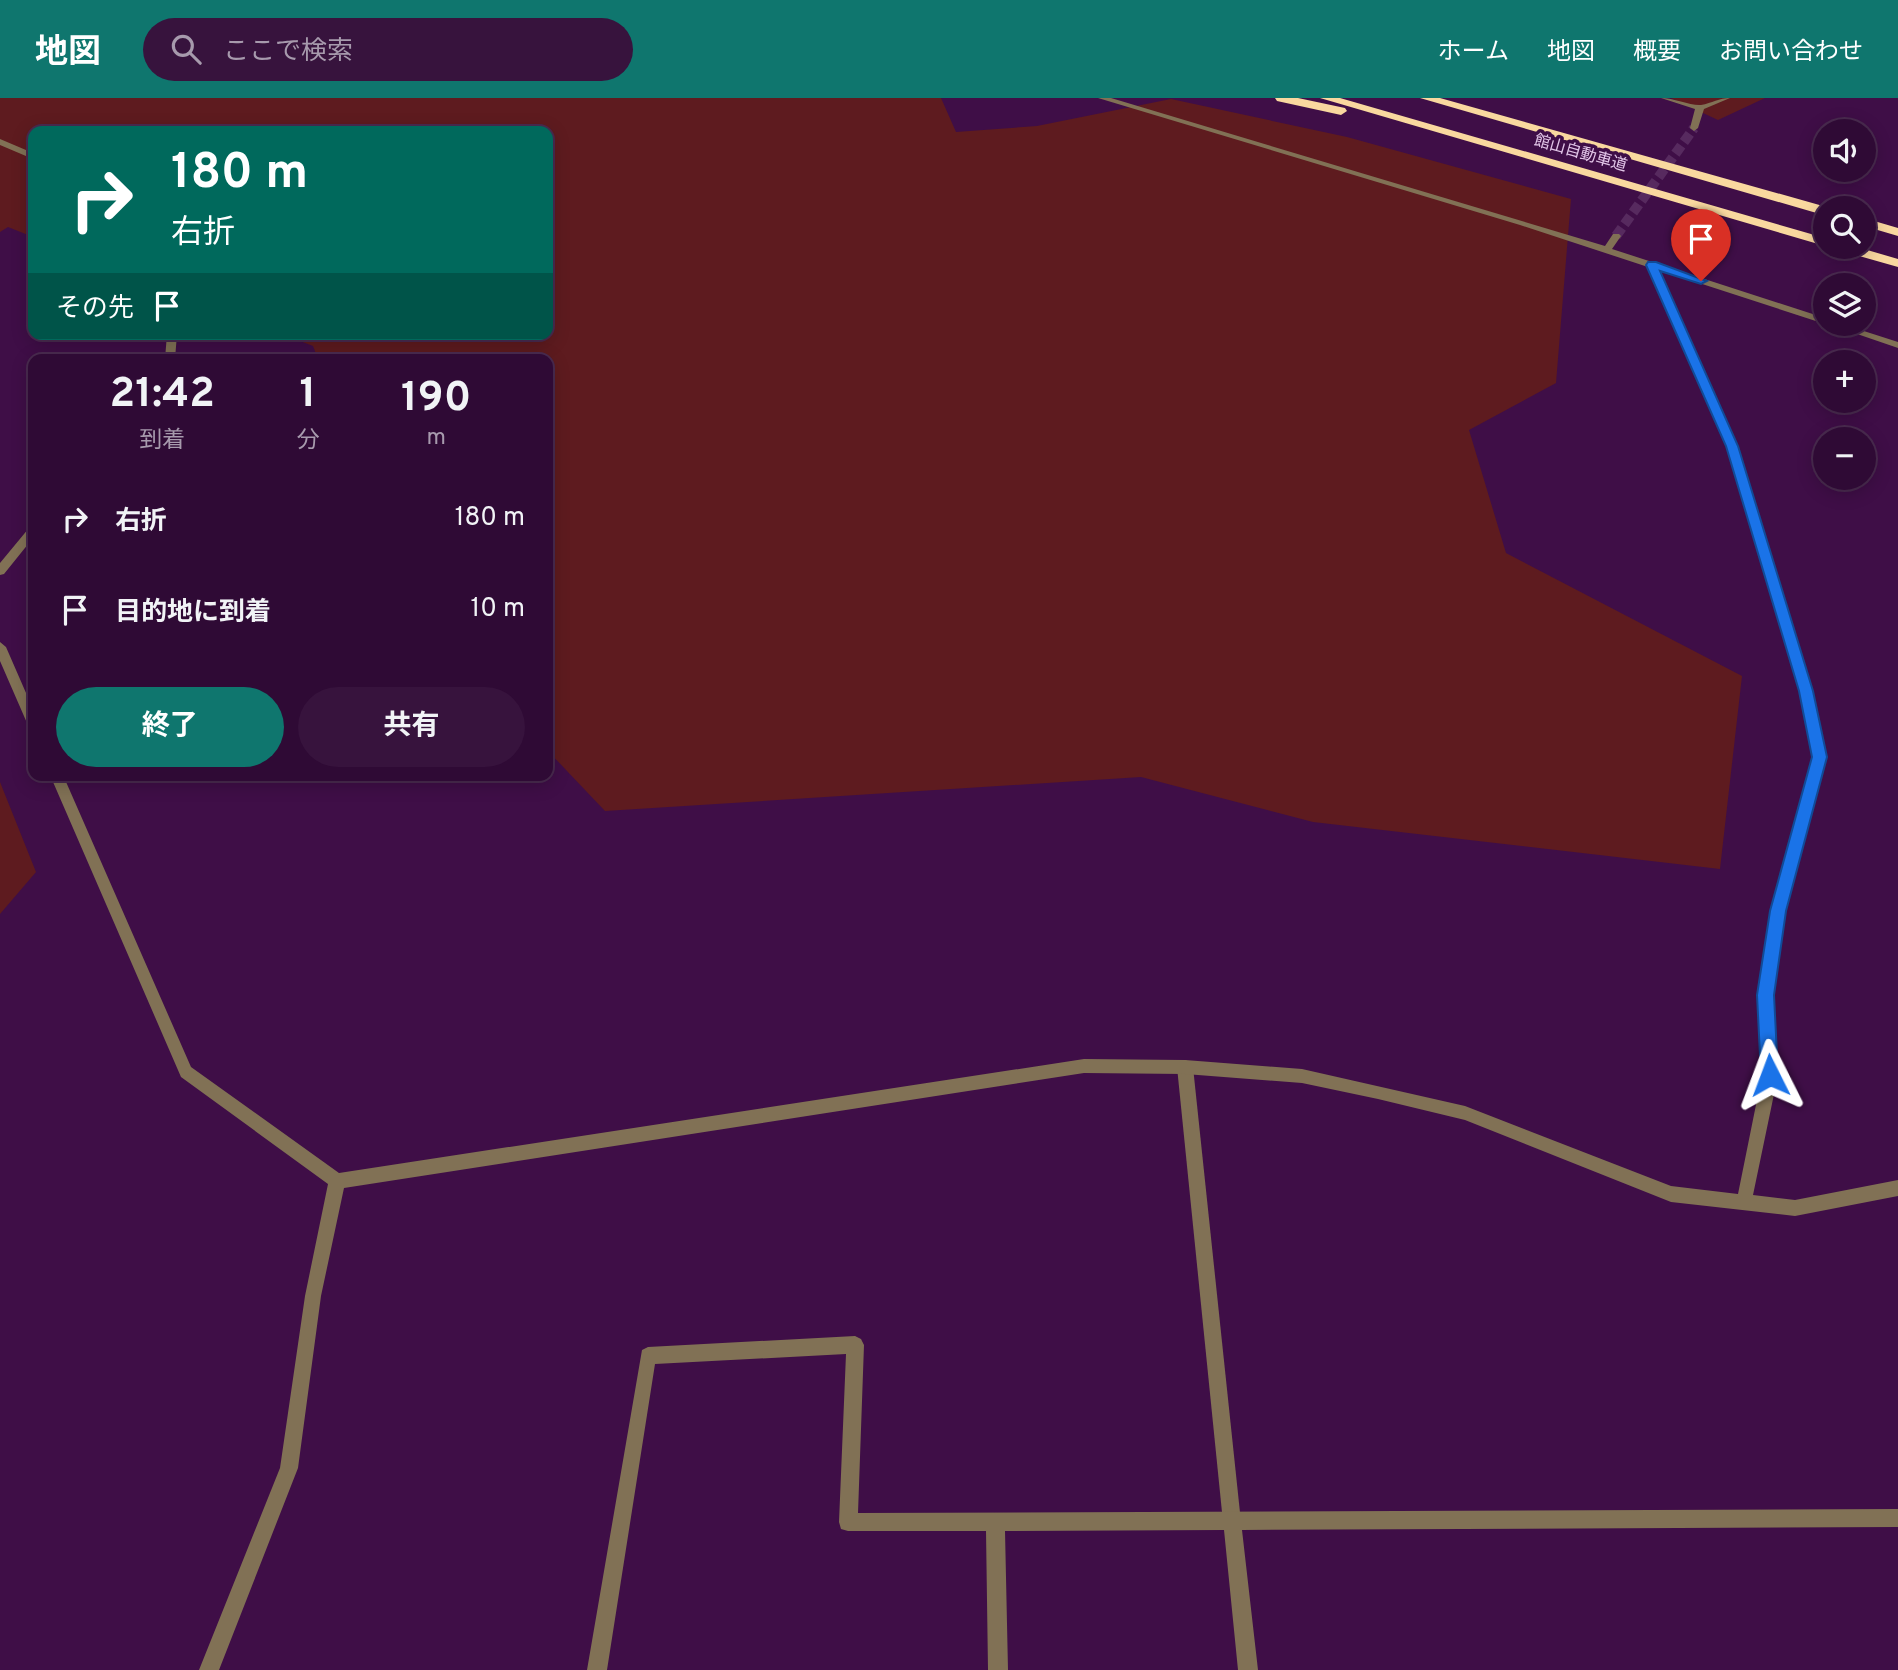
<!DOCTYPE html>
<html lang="ja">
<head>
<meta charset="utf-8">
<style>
	body { margin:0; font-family:Overpass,"Noto Sans JP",sans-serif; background:#37133d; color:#f1f3f6; height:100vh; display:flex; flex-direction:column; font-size:26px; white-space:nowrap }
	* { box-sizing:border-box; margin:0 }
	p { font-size:23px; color:#a79aad }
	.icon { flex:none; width:38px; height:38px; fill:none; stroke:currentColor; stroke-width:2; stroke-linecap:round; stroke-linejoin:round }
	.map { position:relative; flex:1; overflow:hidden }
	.details { position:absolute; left:28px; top:256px; width:525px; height:427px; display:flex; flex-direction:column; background:#2f0a35; border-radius:14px; box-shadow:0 4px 18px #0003,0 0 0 2px #4a2b50 }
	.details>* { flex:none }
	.hud { position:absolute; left:28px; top:28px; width:525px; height:214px; border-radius:14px; box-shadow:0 4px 18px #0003,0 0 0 2px #4a2b50; background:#00695c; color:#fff; overflow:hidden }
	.tools { position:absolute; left:1813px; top:21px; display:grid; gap:14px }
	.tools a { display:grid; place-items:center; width:63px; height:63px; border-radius:50%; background:#2f0a35; box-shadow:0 4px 18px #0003,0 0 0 2px #4a2b50; font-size:35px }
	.pin { position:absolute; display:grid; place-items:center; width:60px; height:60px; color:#fff; margin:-72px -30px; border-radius:50% 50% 50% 0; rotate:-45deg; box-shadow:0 0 7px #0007 }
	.pin .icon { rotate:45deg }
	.me { position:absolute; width:77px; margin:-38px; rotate:357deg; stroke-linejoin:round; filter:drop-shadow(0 0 5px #0008) }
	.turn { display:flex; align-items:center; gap:24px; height:147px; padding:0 28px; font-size:32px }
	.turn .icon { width:91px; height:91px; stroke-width:2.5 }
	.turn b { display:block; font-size:49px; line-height:60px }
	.then { display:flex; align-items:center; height:66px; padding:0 28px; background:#0003; gap:14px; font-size:26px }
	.eta { display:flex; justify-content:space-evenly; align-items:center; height:119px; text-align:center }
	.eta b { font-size:42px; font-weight:700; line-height:49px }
	.primary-button { display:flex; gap:14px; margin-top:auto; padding:14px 28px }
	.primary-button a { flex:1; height:80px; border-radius:42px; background:#0f766e; color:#fff; font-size:28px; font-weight:700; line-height:80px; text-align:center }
	.primary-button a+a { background:#37133d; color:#f1f3f6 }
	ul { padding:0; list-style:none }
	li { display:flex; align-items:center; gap:21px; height:91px; padding:0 28px }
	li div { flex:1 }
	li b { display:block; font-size:26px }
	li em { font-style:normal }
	header { display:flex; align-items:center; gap:42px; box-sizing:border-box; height:98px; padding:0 35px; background:#0f766e; color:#fff }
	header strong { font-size:33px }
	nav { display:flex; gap:38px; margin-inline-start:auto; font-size:24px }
	.search { width:490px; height:63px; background:#37133d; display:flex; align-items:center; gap:18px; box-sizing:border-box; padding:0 24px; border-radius:38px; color:#a79aad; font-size:26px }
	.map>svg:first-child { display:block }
	.green { fill:#5e1b1f }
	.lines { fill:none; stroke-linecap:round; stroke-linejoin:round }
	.minor-tunnel { stroke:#572a5f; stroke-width:10; stroke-dasharray:10 4.5; stroke-linecap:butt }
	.pedestrian { fill:#817155; fill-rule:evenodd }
	.minor { fill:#817155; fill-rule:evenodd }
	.motorway { fill:#f9d89f; fill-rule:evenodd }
	.route { fill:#1a73e8; stroke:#114b97; stroke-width:2 }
	.labels { text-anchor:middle; stroke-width:7; stroke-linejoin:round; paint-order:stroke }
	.far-street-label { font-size:16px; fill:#e2c6e8; stroke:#3f0e47 }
</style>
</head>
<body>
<header>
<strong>地図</strong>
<div class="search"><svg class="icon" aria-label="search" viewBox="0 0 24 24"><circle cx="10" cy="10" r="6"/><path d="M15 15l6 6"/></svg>ここで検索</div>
<nav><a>ホーム</a><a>地図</a><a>概要</a><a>お問い合わせ</a></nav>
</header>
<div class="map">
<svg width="1898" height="1572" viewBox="0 0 1898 1572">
	<rect width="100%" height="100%" fill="#3f0e47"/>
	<path class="green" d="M 0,0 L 941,0 L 956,34 L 1037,28 L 1171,1 L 1347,39 L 1571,101 L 1556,285 L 1469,332 L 1506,455 L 1742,578 L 1720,771 L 1313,724 L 1141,679 L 605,713 L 548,653 L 548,261 L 318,261 L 313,248 L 282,236 L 548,236 L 548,33 L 33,33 L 33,139 L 8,129 L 0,134 Z
		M 1671,0 L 1765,0 L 1718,22 Z
		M 0,684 L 36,774 L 0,816 Z"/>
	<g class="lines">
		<path class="minor-tunnel" d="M 1616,138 L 1694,30"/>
		<path class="pedestrian" d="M 1185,962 L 1190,964 L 1193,969 L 1241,1424 L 1239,1431 L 1232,1433 L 1225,1431 L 1223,1424 L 1177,969 L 1180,964 Z"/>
		<path class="minor" d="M 1098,0 L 1111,0 L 1605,148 L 1613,136 L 1619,136 L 1621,138 L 1612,151 L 1825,220 L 1825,226 L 1659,172 L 1737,348 L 1812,593 L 1826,659 L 1785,813 L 1772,897 L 1778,977 L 1753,1097 L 1795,1102 L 1898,1082 L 1898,1098 L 1795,1118 L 1671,1104 L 1465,1022 L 1378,1001 L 1302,985 L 1185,976 L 1084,975 L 344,1090 L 321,1198 L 298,1370 L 219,1572 L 199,1572 L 280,1370 L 305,1198 L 328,1086 L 181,979 L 50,677 L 63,677 L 191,969 L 339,1075 L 1084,961 L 1185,962 L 1302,971 L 1465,1008 L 1671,1088 L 1738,1096 L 1762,977 L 1758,897 L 1771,813 L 1812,659 L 1800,593 L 1727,348 L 1648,169 L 1520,127 Z
			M 1661,0 C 1674,0 1691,8 1701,7 C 1712,5 1719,0 1730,0 L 1704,11 L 1698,30 L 1694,33 L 1690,30 L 1695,11 Z
			M 0,41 L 33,55 L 33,61 L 0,47 Z
			M 1828,226 L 1842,226 L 1898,244 L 1898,250 Z
			M 167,236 L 177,236 L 175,261 L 165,261 Z
			M 33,429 L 33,440 L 4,476 L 0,477 L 0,465 L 29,430 Z
			M 0,544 L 6,549 L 33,611 L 33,630 L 27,625 L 0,563 Z
			M 855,1238 L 861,1241 L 864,1247 L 858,1415 L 1898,1411 L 1898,1429 L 1242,1432 L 1258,1572 L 1238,1572 L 1224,1432 L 1005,1433 L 1008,1572 L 988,1572 L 986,1433 L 848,1433 L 841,1431 L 839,1424 L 846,1256 L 655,1266 L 607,1572 L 587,1572 L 642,1252 L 648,1249 Z"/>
		<path class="motorway" d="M 1275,0 L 1298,0 L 1345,10 L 1347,13 L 1341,17 L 1277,3 Z
			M 1320,0 L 1340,0 L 1825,140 L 1825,148 Z
			M 1420,0 L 1440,0 L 1830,110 L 1825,110 L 1825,117 L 1820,116 Z
			M 1864,120 L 1898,130 L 1898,138 L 1864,128 Z
			M 1836,149 L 1857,149 L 1898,161 L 1898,169 L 1838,152 Z"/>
	</g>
	<path class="route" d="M 1648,164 L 1656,164 L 1707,183 L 1701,186 L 1660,173 L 1738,348 L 1813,593 L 1827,659 L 1786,813 L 1774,897 L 1778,977 L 1776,983 L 1770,985 L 1763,983 L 1761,977 L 1757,897 L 1770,813 L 1812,659 L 1799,593 L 1726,348 L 1646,167 Z"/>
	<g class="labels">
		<g class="far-street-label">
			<text transform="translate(1581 54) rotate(16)" y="6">館山自動車道</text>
		</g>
	</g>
</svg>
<div class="tools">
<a><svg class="icon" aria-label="sound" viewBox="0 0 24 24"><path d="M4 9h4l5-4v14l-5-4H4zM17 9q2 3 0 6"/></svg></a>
<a><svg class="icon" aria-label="search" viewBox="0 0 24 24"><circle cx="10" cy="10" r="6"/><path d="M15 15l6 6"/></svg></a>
<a><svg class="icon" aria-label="layers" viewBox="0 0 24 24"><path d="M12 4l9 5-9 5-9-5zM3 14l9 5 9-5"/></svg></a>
<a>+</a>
<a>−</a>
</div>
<div class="pin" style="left:1701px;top:183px;background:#d93025"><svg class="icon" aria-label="arrive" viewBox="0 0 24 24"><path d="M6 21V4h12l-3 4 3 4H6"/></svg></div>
<svg class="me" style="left:1770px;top:977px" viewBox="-20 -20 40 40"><path d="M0-17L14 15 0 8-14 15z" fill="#1a73e8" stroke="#fff" stroke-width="4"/></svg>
<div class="hud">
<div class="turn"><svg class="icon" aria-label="right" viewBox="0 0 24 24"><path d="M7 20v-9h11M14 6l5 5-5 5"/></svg><div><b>180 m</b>右折</div></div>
<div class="then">その先<svg class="icon" aria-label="arrive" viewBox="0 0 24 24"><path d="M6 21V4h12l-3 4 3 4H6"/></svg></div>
</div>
<section class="details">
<div class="eta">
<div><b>21:42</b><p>到着</p></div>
<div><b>1</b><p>分</p></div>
<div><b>190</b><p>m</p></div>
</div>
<ul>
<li><svg class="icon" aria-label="right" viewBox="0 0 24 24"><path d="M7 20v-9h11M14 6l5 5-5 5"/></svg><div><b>右折</b></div><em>180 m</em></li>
<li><svg class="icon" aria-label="arrive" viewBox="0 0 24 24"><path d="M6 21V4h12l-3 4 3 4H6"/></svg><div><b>目的地に到着</b></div><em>10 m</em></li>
</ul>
<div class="primary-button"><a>終了</a><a>共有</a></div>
</section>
</div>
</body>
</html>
